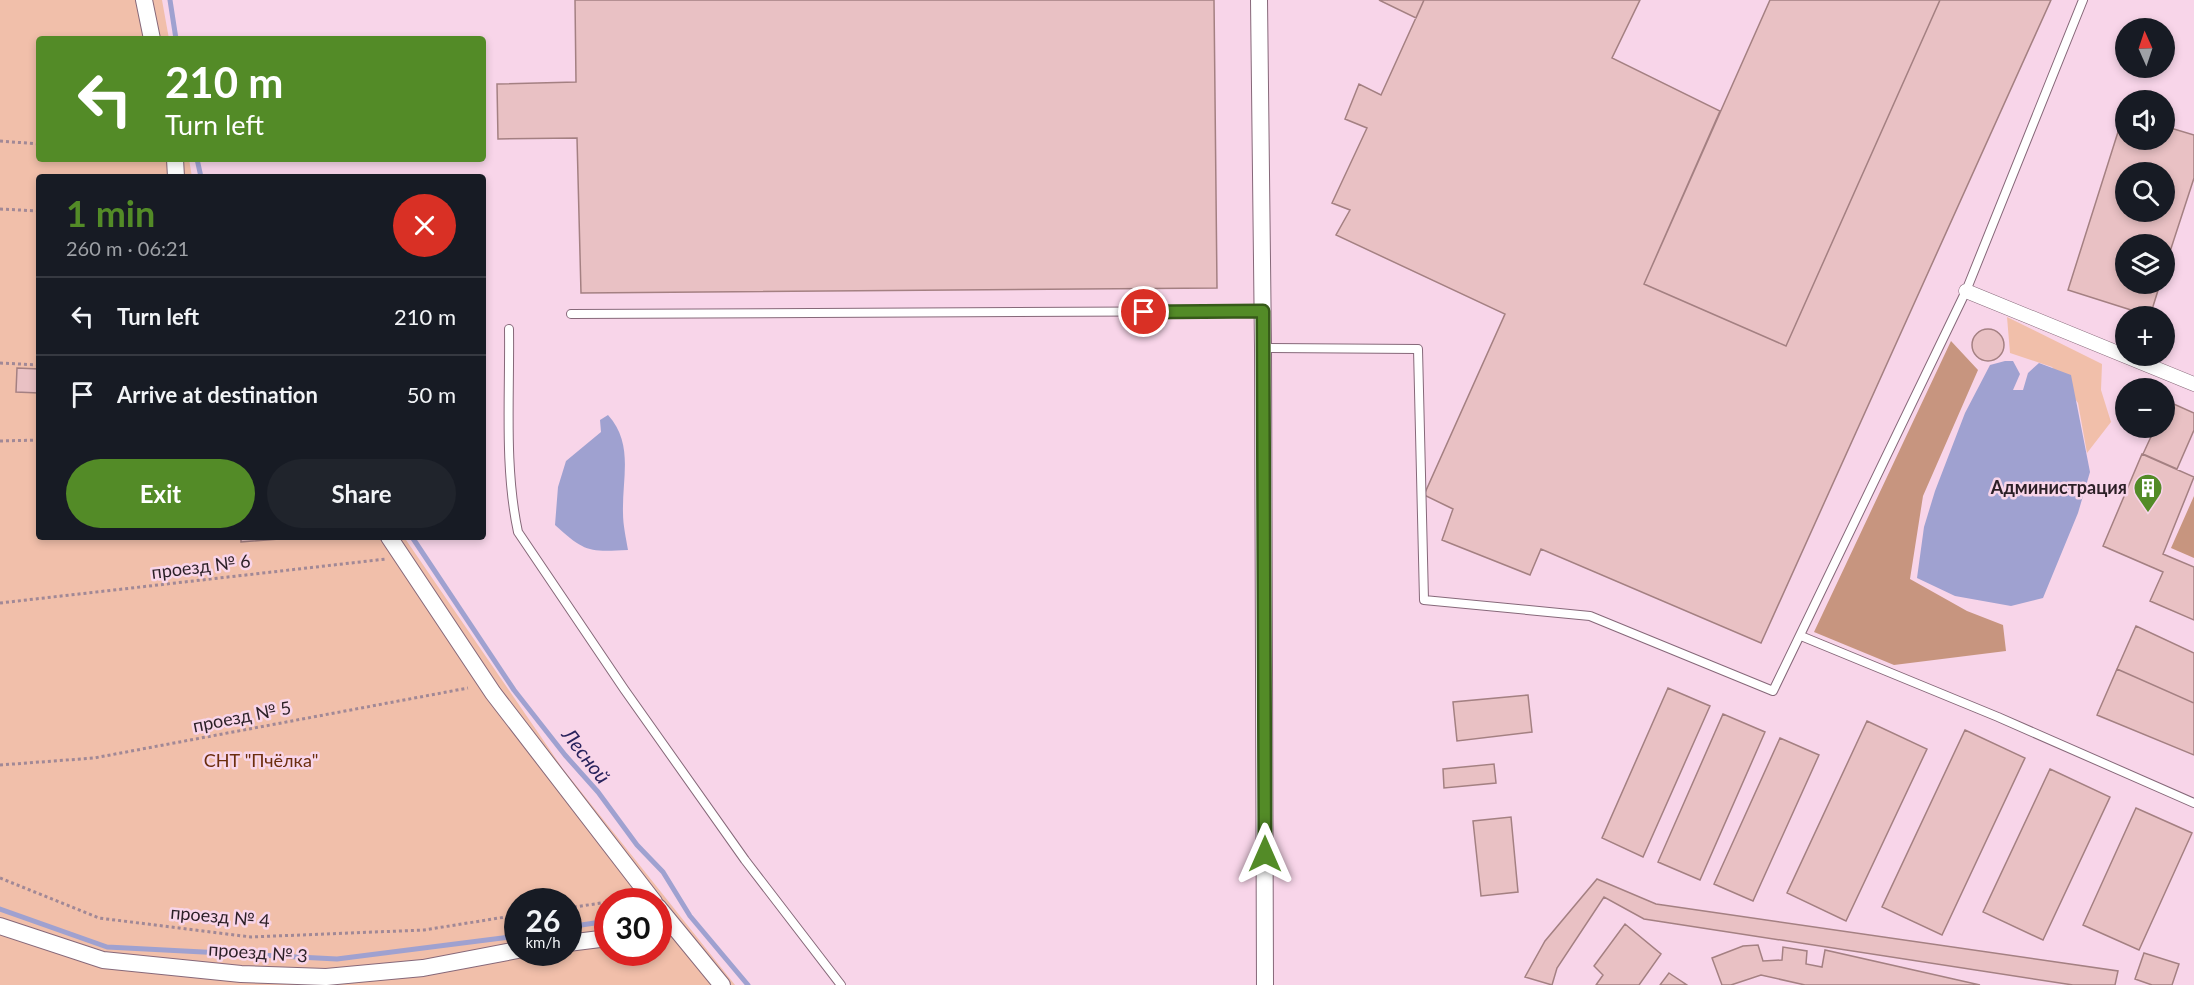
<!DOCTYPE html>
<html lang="en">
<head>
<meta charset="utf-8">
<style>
	body { margin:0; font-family:Lato,sans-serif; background:#20242c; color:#f1f3f6; height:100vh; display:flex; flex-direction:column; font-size:22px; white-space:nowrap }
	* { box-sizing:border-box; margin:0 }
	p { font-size:20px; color:#9ea1a6 }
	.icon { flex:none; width:33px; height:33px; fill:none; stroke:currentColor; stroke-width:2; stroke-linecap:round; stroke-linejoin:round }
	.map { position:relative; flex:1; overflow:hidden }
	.drawer { position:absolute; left:36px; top:174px; width:450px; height:366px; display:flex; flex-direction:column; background:#171b24; border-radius:6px; box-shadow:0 3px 9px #0003 }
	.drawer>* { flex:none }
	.banner { position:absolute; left:36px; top:36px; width:450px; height:126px; border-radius:6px; box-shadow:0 3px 9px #0003; background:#538b27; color:#fff; overflow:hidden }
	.needle { width:39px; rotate:357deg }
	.tools { position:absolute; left:2115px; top:18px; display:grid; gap:12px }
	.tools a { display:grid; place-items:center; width:60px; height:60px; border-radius:50%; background:#171b24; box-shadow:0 3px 9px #0003; font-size:30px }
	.speed { position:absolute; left:504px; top:888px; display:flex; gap:12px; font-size:30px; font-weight:700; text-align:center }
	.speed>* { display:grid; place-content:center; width:78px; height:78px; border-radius:50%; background:#171b24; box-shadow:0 3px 9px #0003; line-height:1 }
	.speed small { font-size:15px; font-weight:400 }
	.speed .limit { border:9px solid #d22; background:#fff; color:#111 }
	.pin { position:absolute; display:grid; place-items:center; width:51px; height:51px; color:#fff; margin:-26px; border:3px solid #fff; border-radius:50%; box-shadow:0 2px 6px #0007 }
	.me { position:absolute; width:66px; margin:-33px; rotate:0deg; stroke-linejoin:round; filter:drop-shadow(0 0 4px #0008) }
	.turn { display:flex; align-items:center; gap:21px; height:126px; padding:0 30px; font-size:27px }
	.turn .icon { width:78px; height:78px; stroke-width:2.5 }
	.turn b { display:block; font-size:42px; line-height:51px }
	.round { display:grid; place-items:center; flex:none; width:63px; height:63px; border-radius:32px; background:#20242c }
	.summary { display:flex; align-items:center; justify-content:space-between; height:102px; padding:0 30px }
	h1 { font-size:36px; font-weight:700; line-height:45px; color:#538b27 }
	.button { display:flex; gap:12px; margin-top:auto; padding:12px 30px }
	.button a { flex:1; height:69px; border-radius:36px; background:#538b27; color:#fff; font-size:24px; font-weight:700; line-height:69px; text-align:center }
	.button a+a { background:#20242c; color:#f1f3f6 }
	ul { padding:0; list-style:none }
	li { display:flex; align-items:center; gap:18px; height:78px; padding:0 30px; border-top:2px solid #363941 }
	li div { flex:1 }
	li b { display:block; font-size:22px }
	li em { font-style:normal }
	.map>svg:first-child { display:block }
	.green { fill:#f1bfaa; fill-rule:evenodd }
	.forest { fill:#c7957f }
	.water { fill:#9fa1d0 }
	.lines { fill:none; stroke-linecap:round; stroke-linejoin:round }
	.stream { stroke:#9fa1d0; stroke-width:5 }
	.building { fill:#e9c1c4; stroke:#a48082; stroke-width:1.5; fill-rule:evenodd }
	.service-casing { stroke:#866879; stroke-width:10 }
	.pedestrian-casing { stroke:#866879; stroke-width:15 }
	.minor-casing { stroke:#866879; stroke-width:18 }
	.path { stroke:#a18896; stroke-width:3; stroke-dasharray:3 3; stroke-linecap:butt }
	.service { stroke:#fff; stroke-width:8 }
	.pedestrian { stroke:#fff; stroke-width:14 }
	.minor { stroke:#fff; stroke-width:16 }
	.route-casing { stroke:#365a19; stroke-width:15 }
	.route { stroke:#538b27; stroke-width:10 }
	.labels { text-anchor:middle; stroke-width:5; stroke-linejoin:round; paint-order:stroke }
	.poi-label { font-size:18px; font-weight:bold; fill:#2b1f26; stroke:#f8d5e9; text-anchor:end }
	.street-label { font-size:18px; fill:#2b1f26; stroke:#f8d5e9 }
	.park-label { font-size:18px; fill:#6b2d0d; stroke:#f8d5e9 }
	.water-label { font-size:20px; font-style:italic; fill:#28225c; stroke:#f8d5e9 }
</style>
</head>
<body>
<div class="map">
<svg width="2194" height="985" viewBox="0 0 2194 985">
	<rect width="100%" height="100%" fill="#f8d5e9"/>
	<path class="green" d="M 0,0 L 162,0 L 169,39 L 39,39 L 39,159 L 189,159 L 192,177 L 39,177 L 39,537 L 404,537 L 563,769 L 735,985 L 0,985 ZM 518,902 L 568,902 L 568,952 L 518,952 ZM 608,902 L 658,902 L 658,952 L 608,952 Z
		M 2007,317 L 2102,364 L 2101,390 L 2111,422 L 2087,453 L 2078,403 L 2052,367 L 2010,353 Z"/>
	<path class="forest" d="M 1951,341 L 1978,370 L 1923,496 L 1910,579 L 1967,611 L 2003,625 L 2006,651 L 1894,665 L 1814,632 Z
		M 2194,496 L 2194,558 L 2171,548 Z"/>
	<path class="water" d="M 2005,361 L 2013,361 L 2020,374 L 2013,390 L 2023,390 L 2028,373 L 2039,363 L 2071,375 L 2090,472 L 2078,513 L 2043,598 L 2011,606 L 1955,596 L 1917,578 L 1924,527 L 1935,491 L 1965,413 L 1990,365 Z
		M 608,415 C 634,444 622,477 623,513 C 623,525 626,538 628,550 C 588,552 585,552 555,525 L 558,487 L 566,461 L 601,432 L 600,420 Z"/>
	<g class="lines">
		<path class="stream" d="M 170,0 L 176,39
			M 197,159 L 201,177
			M 412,537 L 514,690 L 565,755 L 598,792 L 637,845 L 663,872 L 690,916 L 748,985
			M 0,909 L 107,947 L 337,959 L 518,936
			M 568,927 L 608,921"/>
	</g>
	<path class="building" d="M 575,0 L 1214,0 L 1217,288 L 581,293 L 577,138 L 498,139 L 497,84 L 576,82 Z
		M 1379,0 L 1424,0 L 1416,18 Z
		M 1424,0 L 1640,0 L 1612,58 L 1720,111 L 1644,284 L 1786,346 L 1940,0 L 2051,0 L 1761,643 L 1541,549 L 1530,575 L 1442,540 L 1453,509 L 1424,495 L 1505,314 L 1336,235 L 1350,210 L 1332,203 L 1367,128 L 1345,119 L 1359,84 L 1381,95 Z
		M 1770,0 L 1940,0 L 1786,346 L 1644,284 Z
		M 2124,113 L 2126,140 L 2164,140 L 2164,126 L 2194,135 L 2194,178 L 2164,270 L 2164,244 L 2126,244 L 2126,284 L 2160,284 L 2150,316 L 2068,290 ZM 2126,172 L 2164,172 L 2164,212 L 2126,212 Z
		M1972 345a16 16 0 1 1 32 0a16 16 0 1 1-32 0Z
		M 17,368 L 39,369 L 39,393 L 16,392 Z
		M 2167,401 L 2194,413 L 2194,430 L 2177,469 L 2143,454 L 2155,428 L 2164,428 Z
		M 2142,454 L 2194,477 L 2163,554 L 2194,567 L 2194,620 L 2150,601 L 2163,572 L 2103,546 Z
		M 241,537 L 291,537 L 291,538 L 241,542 Z
		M 2136,626 L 2194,653 L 2194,703 L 2117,669 Z
		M 2117,669 L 2194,703 L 2194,755 L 2097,715 Z
		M 1668,688 L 1710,706 L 1643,857 L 1602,838 Z
		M 1528,695 L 1532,732 L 1457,741 L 1453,702 Z
		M 1723,714 L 1765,732 L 1700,880 L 1658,862 Z
		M 1867,721 L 1927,749 L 1846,921 L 1787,893 Z
		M 1965,730 L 2025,758 L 1942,935 L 1882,907 Z
		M 1780,738 L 1819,755 L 1753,901 L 1714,884 Z
		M 1494,764 L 1496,783 L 1444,788 L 1443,769 Z
		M 2050,769 L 2110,797 L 2043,940 L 1983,912 Z
		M 2136,808 L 2192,833 L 2139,950 L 2083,925 Z
		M 1511,817 L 1518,892 L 1481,896 L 1473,821 Z
		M 1597,879 L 1656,904 L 2118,971 L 2115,985 L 2073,985 L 1644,919 L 1604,897 L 1557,968 L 1552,985 L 1525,977 L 1545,941 Z
		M 1625,924 L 1661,954 L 1639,985 L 1596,985 L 1603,975 L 1594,966 Z
		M 1758,945 L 1763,961 L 1782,960 L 1783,947 L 1807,951 L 1806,964 L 1822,967 L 1825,950 L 1980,985 L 1805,985 L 1761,975 L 1731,985 L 1722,985 L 1712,958 L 1743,946 Z
		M 2144,953 L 2179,964 L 2172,985 L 2152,985 L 2135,979 Z
		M 1669,973 L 1687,985 L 1660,985 Z"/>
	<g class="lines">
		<g class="service-casing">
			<path id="service" d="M 571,314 L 1263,311
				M 509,329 C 510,396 504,467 518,532 L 624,689 L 745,860 L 841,985
				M 1263,348 L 1418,349 L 1424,600 L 1590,616 L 1773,691 L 1966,291 L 2083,0
				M 1801,636 L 1998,717 L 2194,803"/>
		</g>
		<g class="pedestrian-casing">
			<path id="pedestrian" d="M 1966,291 L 2194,384"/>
		</g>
		<g class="minor-casing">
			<path id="minor" d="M 144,0 L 152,39
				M 1259,0 L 1263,348 L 1265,985
				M 175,159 L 176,177
				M 389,537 L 493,693 L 654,902
				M 658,907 L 722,985
				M 0,926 L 103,960 L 241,974 L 326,977 L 423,968 L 518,950
				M 568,943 L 608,938"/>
		</g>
		<path class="path" d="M 0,141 L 39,144
			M 0,209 L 39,211
			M 0,363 L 39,365
			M 0,441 L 39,440
			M 0,603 L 386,559
			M 0,765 L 94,758 L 468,688
			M 0,878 L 99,918 L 251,937 L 424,930 L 518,915
			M 608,902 L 629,898
			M 568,908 L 608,902"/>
		<use href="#service" class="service"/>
		<use href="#pedestrian" class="pedestrian"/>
		<use href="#minor" class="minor"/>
	</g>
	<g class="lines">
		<g class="route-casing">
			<path id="route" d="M 1144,312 L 1263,311 L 1265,854"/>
		</g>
		<use href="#route" class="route"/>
	</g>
	<defs>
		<g id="building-pin" transform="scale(1.5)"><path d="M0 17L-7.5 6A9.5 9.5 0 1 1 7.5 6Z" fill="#538b27" stroke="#f8d5e9"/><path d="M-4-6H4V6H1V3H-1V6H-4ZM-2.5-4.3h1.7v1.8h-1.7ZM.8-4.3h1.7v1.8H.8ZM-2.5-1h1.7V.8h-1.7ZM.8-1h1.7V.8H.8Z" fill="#fff"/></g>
	</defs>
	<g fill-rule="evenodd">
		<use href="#building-pin" x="2148" y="488"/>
	</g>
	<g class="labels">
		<g class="poi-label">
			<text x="2127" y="494">Администрация</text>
		</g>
		<g class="street-label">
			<text transform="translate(201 567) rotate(-7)" y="6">проезд № 6</text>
			<text transform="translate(242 717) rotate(-11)" y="6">проезд № 5</text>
			<text transform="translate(220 917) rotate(5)" y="6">проезд № 4</text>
			<text transform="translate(258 953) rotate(4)" y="6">проезд № 3</text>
		</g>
		<g class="park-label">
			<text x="261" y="767">СНТ "Пчёлка"</text>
		</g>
		<g class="water-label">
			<text transform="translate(586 756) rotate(52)" y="7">Лесной</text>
		</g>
	</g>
</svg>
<div class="tools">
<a><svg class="needle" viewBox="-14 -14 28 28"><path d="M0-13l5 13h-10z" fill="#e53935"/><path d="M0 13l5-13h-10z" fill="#9ea1a6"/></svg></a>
<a><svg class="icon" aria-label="sound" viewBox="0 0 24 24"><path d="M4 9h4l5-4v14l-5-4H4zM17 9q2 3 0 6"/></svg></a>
<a><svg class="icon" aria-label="search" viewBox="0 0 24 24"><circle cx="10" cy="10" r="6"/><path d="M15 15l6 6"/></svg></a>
<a><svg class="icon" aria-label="layers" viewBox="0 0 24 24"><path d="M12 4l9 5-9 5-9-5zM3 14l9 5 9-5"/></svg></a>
<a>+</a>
<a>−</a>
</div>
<div class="speed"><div>26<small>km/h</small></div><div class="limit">30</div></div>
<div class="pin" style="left:1144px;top:312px;background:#d93025"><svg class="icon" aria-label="arrive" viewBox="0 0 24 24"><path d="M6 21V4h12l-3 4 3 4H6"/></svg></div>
<svg class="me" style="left:1265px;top:854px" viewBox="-20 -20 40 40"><path d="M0-17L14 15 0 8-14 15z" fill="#538b27" stroke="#fff" stroke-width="4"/></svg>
<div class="banner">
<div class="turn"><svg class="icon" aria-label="left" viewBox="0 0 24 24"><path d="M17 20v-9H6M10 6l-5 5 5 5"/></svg><div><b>210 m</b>Turn left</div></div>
</div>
<section class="drawer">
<div class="summary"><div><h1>1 min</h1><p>260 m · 06:21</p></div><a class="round" style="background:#d93025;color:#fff"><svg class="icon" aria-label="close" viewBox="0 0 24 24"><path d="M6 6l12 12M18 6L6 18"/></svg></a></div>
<ul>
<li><svg class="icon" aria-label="left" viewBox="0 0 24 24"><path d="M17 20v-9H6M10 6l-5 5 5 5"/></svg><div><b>Turn left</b></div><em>210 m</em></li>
<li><svg class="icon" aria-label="arrive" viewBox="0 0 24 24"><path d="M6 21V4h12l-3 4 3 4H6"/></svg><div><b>Arrive at destination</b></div><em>50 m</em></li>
</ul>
<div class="button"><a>Exit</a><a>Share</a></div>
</section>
</div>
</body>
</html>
